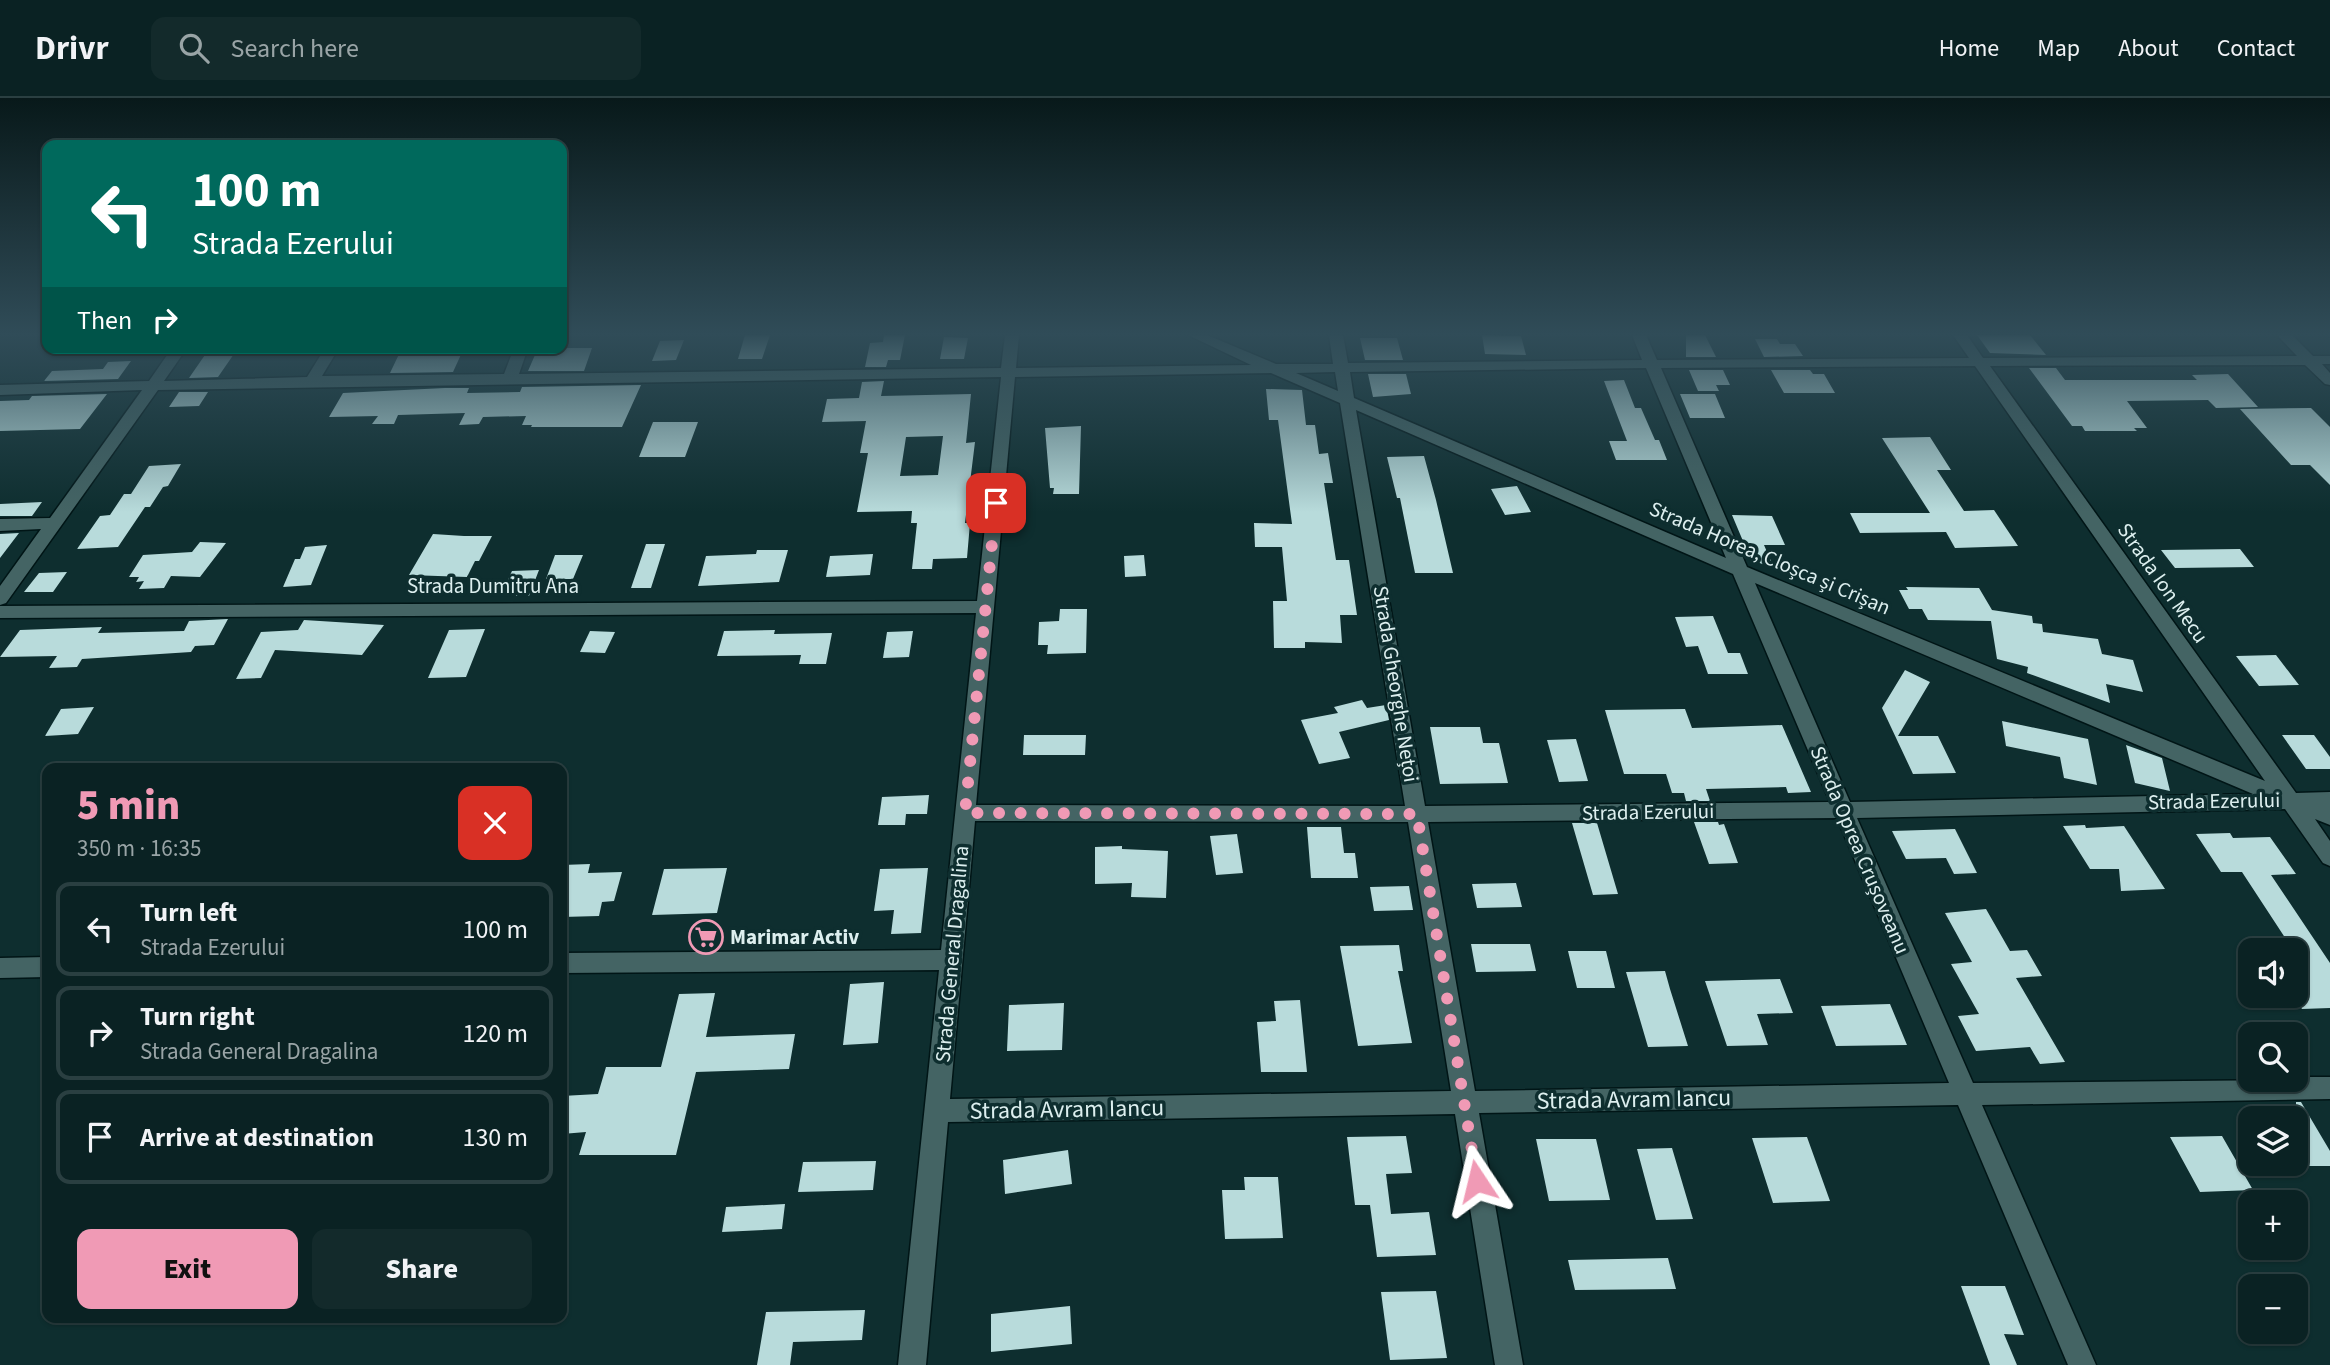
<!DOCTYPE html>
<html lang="en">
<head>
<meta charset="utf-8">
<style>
	body { margin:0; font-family:"Source Sans 3",sans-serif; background:#132a2b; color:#f1f3f6; height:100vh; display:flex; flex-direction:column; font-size:26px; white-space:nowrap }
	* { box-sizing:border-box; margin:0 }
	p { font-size:23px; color:#99a4a6 }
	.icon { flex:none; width:38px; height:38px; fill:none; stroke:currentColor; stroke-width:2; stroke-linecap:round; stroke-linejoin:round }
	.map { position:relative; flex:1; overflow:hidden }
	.panel { position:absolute; left:42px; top:665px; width:525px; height:560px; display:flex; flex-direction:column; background:#0a2223; border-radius:14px; box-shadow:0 2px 5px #0004,0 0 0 2px #2a3f41 }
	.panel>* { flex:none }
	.top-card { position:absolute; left:42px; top:42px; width:525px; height:214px; border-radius:14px; box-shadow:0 2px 5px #0004,0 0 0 2px #2a3f41; background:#00695c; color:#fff; overflow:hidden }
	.fabs { position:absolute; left:2238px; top:840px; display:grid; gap:14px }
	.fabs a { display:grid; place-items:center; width:70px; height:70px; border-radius:14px; background:#0a2223; box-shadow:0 2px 5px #0004,0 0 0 2px #2a3f41; font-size:35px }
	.pin { position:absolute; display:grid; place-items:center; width:60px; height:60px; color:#fff; margin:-30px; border-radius:14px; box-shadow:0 4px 10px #0006 }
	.me { position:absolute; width:77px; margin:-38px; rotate:350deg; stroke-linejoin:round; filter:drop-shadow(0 0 5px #0008) }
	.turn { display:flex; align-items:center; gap:24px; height:147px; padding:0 35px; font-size:32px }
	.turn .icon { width:91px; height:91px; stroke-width:2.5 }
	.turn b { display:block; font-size:49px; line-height:60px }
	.then { display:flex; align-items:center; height:66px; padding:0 35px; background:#0003; gap:14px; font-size:26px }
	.round { display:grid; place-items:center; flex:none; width:74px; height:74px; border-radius:14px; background:#132a2b }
	.head { display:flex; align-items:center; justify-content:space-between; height:119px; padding:0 35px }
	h1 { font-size:42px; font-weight:800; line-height:52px; color:#f09ab5 }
	.button { display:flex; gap:14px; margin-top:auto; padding:14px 35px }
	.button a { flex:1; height:80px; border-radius:14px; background:#f09ab5; color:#111; font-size:28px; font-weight:800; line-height:80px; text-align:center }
	.button a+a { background:#132a2b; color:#f1f3f6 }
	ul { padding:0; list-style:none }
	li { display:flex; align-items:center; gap:21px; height:94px; margin:0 14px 10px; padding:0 21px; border:4px solid #2a3f41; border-radius:14px }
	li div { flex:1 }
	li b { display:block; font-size:26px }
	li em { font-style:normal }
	header { display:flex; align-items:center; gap:42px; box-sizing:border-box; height:98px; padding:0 35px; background:#0a2223; border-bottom:2px solid #2a3f41 }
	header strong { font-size:33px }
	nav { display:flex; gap:38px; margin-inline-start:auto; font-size:24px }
	.search { width:490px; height:63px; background:#132a2b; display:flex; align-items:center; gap:18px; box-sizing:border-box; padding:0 24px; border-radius:14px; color:#99a4a6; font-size:26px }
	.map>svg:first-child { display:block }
	.building { fill:#b8dbdb; fill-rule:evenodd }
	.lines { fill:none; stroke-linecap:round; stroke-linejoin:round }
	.street-casing { stroke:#001516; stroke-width:3 }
	.street { fill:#446464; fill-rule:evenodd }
	.route { stroke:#f09ab5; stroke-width:12; stroke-dasharray:0 21.6 }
	.labels { text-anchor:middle; stroke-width:7; stroke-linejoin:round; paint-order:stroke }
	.street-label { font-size:21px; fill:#ddefef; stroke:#0e2e2f }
	.poi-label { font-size:21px; font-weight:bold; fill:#ddefef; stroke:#0e2e2f; text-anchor:start }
	.near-street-label { font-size:24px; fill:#ddefef; stroke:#0e2e2f }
</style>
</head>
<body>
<header>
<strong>Drivr</strong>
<div class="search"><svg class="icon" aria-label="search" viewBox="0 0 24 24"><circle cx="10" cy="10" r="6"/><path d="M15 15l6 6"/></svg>Search here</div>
<nav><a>Home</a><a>Map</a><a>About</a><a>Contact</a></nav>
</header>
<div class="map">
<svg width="2330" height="1267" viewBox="0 0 2330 1267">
	<rect width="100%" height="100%" fill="#0e2e2f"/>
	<path class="building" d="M 745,237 L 770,237 L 762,261 L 738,261 Z
		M 884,237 L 905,237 L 900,262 L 888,262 L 886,269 L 865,269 L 870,245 L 883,244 Z
		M 1482,237 L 1521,238 L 1526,257 L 1485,256 Z
		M 1686,237 L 1705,237 L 1716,259 L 1686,259 Z
		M 1977,237 L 2030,237 L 2046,257 L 1990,255 Z
		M 944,239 L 968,240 L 964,261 L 940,261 Z
		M 1360,240 L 1397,240 L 1403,262 L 1365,262 Z
		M 1755,241 L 1777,241 L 1780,246 L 1795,246 L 1803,258 L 1764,259 Z
		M 684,242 L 676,262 L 652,263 L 660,243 Z
		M 430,250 L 464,250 L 453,274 L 390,275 L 401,252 Z
		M 538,250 L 592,250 L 584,273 L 528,273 Z
		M 236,253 L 218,279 L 189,280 L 207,254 Z
		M 131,263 L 118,281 L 44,283 L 52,273 L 103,271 L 108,264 Z
		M 2029,270 L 2056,270 L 2065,282 L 2197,282 L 2192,277 L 2228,276 L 2258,309 L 2216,310 L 2208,302 L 2127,303 L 2147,330 L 2134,330 L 2137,333 L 2085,333 L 2082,328 L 2072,328 Z
		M 1689,272 L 1723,272 L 1730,287 L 1716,287 L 1719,293 L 1698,293 Z
		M 1771,272 L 1810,272 L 1813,276 L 1824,276 L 1835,295 L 1784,295 Z
		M 1368,276 L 1406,276 L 1411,296 L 1373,299 Z
		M 1624,282 L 1635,310 L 1641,310 L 1655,342 L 1659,342 L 1667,362 L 1616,362 L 1609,343 L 1627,343 L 1604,283 Z
		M 884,283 L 881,298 L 971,296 L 966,345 L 975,344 L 965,425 L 970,425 L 967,460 L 933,461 L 932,471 L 912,471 L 917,425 L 911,425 L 912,413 L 857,414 L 868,355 L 860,355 L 866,323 L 822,324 L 827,301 L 859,300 L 862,284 ZM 943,338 L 938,377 L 900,378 L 906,339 Z
		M 641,287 L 622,329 L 531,329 L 532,327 L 522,327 L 526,318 L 483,319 L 479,326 L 459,327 L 465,315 L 398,317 L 394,326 L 372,326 L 378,318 L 329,319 L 343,295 L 445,290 L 469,290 L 467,295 L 520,294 L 522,289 Z
		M 1266,291 L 1302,292 L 1306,327 L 1315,327 L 1319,356 L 1328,355 L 1333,385 L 1324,385 L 1336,462 L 1349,462 L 1357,517 L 1340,517 L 1342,545 L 1305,544 L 1305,550 L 1274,550 L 1273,503 L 1287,503 L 1282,449 L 1255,449 L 1254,425 L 1292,426 L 1278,322 L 1269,322 Z
		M 179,294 L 208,294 L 199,308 L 169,309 Z
		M 107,296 L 80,331 L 0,333 L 0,303 L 29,302 L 32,298 Z
		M 1680,296 L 1715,296 L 1725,320 L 1690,320 Z
		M 2311,310 L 2330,329 L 2330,387 L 2310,367 L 2291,367 L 2240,311 Z
		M 653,324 L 698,324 L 685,359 L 639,359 Z
		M 1081,328 L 1079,396 L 1053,396 L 1054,390 L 1050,390 L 1045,330 Z
		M 1930,339 L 1951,372 L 1937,372 L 1964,413 L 1994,412 L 2018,448 L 1955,450 L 1946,434 L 1860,435 L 1850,415 L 1930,415 L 1882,340 Z
		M 1424,358 L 1436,402 L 1453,475 L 1415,475 L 1400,400 L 1397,400 L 1387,359 Z
		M 181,366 L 168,388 L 163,389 L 150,409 L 145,409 L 118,449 L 77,451 L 100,418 L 110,417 L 124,396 L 131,396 L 149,368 Z
		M 1517,388 L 1531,414 L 1505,417 L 1491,391 Z
		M 42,404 L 32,418 L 0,418 L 0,406 Z
		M 1732,417 L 1772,418 L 1785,447 L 1764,447 L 1774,470 L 1751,462 Z
		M 19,435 L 0,460 L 0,436 Z
		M 433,436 L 464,438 L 492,438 L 479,463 L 475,463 L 467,479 L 409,477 Z
		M 200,444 L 226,445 L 200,479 L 171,478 L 164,490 L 139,491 L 144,483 L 136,484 L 139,479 L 129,479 L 143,457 L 192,454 Z
		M 646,446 L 665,446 L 651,490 L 631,490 Z
		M 327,447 L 311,487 L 283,489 L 295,461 L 300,461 L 305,449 Z
		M 2240,451 L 2254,469 L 2175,470 L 2161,452 Z
		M 757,452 L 788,452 L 779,484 L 698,488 L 706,458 L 756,456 Z
		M 873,456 L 870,477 L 826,479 L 830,458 Z
		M 555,457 L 583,457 L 573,481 L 546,481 Z
		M 1144,457 L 1146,478 L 1125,479 L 1124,458 Z
		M 539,472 L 529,498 L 500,498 L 512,473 Z
		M 67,474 L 53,494 L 24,494 L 39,475 Z
		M 1906,489 L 1979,490 L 1992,512 L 2032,518 L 2033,525 L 2042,526 L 2043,534 L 2098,541 L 2102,556 L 2133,562 L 2143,594 L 2106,586 L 2110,605 L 2027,575 L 2028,569 L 1997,561 L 1991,523 L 1928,522 L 1922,511 L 1909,511 L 1899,492 L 1908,492 Z
		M 1060,511 L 1087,511 L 1086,555 L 1047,556 L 1048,547 L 1038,547 L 1039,524 L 1059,523 Z
		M 1713,518 L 1728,555 L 1740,555 L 1748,576 L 1708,576 L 1698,548 L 1686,549 L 1675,519 Z
		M 228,521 L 214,547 L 195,548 L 191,554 L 82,561 L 77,569 L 49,570 L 57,558 L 0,559 L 20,532 L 102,529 L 98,535 L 184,533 L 189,523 Z
		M 304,522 L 384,527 L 362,557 L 275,552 L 261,580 L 236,581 L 261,534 L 298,532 Z
		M 485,531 L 466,579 L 428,580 L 449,532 Z
		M 775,532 L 774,536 L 832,535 L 826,566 L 799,566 L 801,557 L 717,558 L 724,533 Z
		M 590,533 L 615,534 L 605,555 L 580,554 Z
		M 913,533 L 909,559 L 883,560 L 887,534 Z
		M 2276,557 L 2299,587 L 2259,588 L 2236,558 Z
		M 1905,572 L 1930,584 L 1898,638 L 1938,638 L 1956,675 L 1913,676 L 1882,610 Z
		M 1362,602 L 1367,610 L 1386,607 L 1389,622 L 1339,634 L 1350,660 L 1319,666 L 1301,622 L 1338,615 L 1334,609 Z
		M 94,609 L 78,636 L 45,638 L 61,611 Z
		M 1685,611 L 1692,630 L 1782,627 L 1811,694 L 1788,695 L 1786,689 L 1706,691 L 1710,703 L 1686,703 L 1684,695 L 1672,695 L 1666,676 L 1624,676 L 1605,612 Z
		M 2002,623 L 2088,641 L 2097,687 L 2064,680 L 2060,659 L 2006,648 Z
		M 1430,629 L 1480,629 L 1483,645 L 1499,645 L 1508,685 L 1440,686 Z
		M 1024,637 L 1086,637 L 1085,657 L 1023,657 Z
		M 2282,637 L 2314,637 L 2330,659 L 2330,671 L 2306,671 Z
		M 1576,641 L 1588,683 L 1559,684 L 1547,642 Z
		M 2126,647 L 2162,660 L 2170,693 L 2135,685 Z
		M 929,697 L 927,716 L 906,716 L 905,727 L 878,727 L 882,699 Z
		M 1694,724 L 1718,724 L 1719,727 L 1724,726 L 1738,765 L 1709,766 Z
		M 1572,725 L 1597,725 L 1618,796 L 1593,797 Z
		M 2085,727 L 2086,730 L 2124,728 L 2165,791 L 2121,793 L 2119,771 L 2090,771 L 2063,728 Z
		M 1307,729 L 1341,729 L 1344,755 L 1355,755 L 1358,780 L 1311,780 Z
		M 1955,731 L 1977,775 L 1954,776 L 1946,760 L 1906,761 L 1892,733 Z
		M 2230,735 L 2233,740 L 2270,739 L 2296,776 L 2271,777 L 2330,865 L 2330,910 L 2302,911 L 2296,902 L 2296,852 L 2293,852 L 2242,774 L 2221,774 L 2196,736 Z
		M 1237,736 L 1243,775 L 1216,777 L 1210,738 Z
		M 1122,748 L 1122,751 L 1168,753 L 1166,800 L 1131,799 L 1132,785 L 1095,786 L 1095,749 Z
		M 590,766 L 588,775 L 622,774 L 614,803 L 602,804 L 599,818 L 562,819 L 562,767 Z
		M 727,770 L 717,815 L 652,817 L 664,771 Z
		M 928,770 L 921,835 L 891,836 L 894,812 L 874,813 L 880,771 Z
		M 1516,785 L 1522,809 L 1477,810 L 1472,786 Z
		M 1409,788 L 1413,812 L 1374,813 L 1370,789 Z
		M 1986,811 L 2010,853 L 2027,852 L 2042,878 L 2016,880 L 2065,964 L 2040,966 L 2030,949 L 1976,953 L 1958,918 L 1979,916 L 1951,866 L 1972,864 L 1945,815 Z
		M 1471,846 L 1530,846 L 1536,873 L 1476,874 Z
		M 1399,847 L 1403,873 L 1398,873 L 1412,945 L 1358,948 L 1340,848 Z
		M 1568,853 L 1606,853 L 1615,890 L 1577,890 Z
		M 1665,873 L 1670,891 L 1688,948 L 1648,949 L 1626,874 Z
		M 1780,881 L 1793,915 L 1757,916 L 1768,947 L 1727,948 L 1705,883 Z
		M 884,884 L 878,945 L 843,947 L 850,886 Z
		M 715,895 L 706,939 L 795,936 L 789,971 L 696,974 L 676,1057 L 579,1057 L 586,1034 L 562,1036 L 562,998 L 598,996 L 606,969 L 661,969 L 679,896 Z
		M 1300,902 L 1307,974 L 1261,974 L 1257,924 L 1276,923 L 1274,903 Z
		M 1064,905 L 1062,952 L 1007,953 L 1009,907 Z
		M 1890,906 L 1907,947 L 1836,948 L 1821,908 Z
		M 2296,1004 L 2301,1004 L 2330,1053 L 2330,1068 L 2296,1068 Z
		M 1406,1038 L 1412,1075 L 1386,1076 L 1391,1116 L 1429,1114 L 1436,1157 L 1377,1159 L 1370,1107 L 1355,1107 L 1347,1039 Z
		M 2222,1038 L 2253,1092 L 2200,1094 L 2170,1039 Z
		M 1807,1039 L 1830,1103 L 1773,1105 L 1752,1040 Z
		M 1536,1041 L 1596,1041 L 1610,1102 L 1549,1103 Z
		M 1672,1050 L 1693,1121 L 1656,1122 L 1637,1051 Z
		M 1068,1052 L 1072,1086 L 1005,1096 L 1003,1062 Z
		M 876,1063 L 873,1092 L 798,1094 L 803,1064 Z
		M 1244,1079 L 1278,1079 L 1283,1140 L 1225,1141 L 1222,1092 L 1245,1092 Z
		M 785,1106 L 782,1131 L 722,1134 L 726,1109 Z
		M 1668,1160 L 1676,1191 L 1575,1192 L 1568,1162 Z
		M 1961,1188 L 2005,1188 L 2024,1237 L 2004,1236 L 2017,1267 L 1990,1267 Z
		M 1436,1193 L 1447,1260 L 1390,1262 L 1381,1194 Z
		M 1070,1208 L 1072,1246 L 991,1254 L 991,1216 Z
		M 865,1212 L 862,1242 L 793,1244 L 790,1267 L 757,1267 L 766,1214 Z"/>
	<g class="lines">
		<g class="street-casing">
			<path id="street" d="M 1005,237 L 1019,237 L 1016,270 L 1251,267 L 1188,237 L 1207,237 L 1276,266 L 1333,266 L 1329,237 L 1343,237 L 1348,265 L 1642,262 L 1632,237 L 1646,237 L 1657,262 L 1969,260 L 1953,237 L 1967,237 L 1983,260 L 2297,258 L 2277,237 L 2292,237 L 2313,258 L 2330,258 L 2330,266 L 2322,266 L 2330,275 L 2330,287 L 2325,286 L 2305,267 L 1990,268 L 2296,695 L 2330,694 L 2330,727 L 2315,721 L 2330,743 L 2330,768 L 2323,765 L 2285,711 L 1857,720 L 1973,985 L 2296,982 L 2296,979 L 2330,979 L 2330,1001 L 1982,1007 L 2096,1267 L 2068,1267 L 1958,1007 L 1479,1015 L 1523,1267 L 1495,1267 L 1455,1016 L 948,1024 L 926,1267 L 898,1267 L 939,872 L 562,875 L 562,855 L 941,852 L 976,515 L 0,520 L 0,508 L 977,503 L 1001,279 L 158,292 L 6,505 L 0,507 L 0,488 L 41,431 L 0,433 L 0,421 L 50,420 L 142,292 L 0,297 L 0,287 L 149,283 L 172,250 L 187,250 L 164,283 L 307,279 L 325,250 L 339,250 L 322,278 L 504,276 L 514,250 L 528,250 L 519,276 L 1001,270 ZM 1975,268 L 2265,683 L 1747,469 L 1661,270 ZM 1646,270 L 1726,460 L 1354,300 L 1350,274 ZM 1335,274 L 1338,293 L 1296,275 ZM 1271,275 L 1340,305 L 1405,708 L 976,707 L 1015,279 ZM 1356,312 L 1733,476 L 1830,704 L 1425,708 ZM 1755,485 L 2253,696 L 1850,704 ZM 1837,720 L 1949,985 L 1475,993 L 1428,724 ZM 975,723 L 1408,724 L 1451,993 L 950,1001 Z
				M 47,859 L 47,879 L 0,880 L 0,860 Z"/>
		</g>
		<use href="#street" class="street"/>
	</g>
	<linearGradient id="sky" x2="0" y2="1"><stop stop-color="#08191a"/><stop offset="0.57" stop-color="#304c58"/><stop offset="1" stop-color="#304c58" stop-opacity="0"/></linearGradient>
	<rect width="2330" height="414" fill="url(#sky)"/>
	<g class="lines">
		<path class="route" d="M 996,405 L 965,715 L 1417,716 L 1477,1083"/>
	</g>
	<defs>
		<g id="supermarket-ring" transform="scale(1.75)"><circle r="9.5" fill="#0e2e2f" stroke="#f09ab5" stroke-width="1.5"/><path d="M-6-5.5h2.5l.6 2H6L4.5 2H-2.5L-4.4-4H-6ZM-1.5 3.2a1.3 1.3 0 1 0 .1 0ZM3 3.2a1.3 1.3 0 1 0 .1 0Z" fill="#f09ab5"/></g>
	</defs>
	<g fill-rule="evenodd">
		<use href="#supermarket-ring" x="706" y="839"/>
	</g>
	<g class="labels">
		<g class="street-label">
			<text transform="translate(1770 460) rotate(23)" y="7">Strada Horea, Cloșca și Crișan</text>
			<text transform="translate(2163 485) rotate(55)" y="7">Strada Ion Mecu</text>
			<text x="493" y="495">Strada Dumitru Ana</text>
			<text transform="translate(1396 586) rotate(81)" y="7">Strada Gheorghe Nețoi</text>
			<text transform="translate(2214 703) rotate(-1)" y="7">Strada Ezerului</text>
			<text transform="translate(1648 714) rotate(-1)" y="7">Strada Ezerului</text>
			<text transform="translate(1860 752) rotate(67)" y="7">Strada Oprea Crușoveanu</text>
			<text transform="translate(952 856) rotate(-85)" y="7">Strada General Dragalina</text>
		</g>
		<g class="poi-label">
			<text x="730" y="846">Marimar Activ</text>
		</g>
		<g class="near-street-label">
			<text transform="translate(1634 1001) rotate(-1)" y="8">Strada Avram Iancu</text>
			<text transform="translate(1067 1011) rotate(-1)" y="8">Strada Avram Iancu</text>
		</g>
	</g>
</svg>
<div class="fabs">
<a><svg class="icon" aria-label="sound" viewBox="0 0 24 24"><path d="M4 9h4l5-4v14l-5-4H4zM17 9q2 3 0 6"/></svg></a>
<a><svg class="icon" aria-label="search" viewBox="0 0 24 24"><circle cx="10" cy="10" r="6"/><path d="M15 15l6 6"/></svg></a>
<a><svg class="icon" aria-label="layers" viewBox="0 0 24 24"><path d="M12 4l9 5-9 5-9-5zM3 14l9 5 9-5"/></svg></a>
<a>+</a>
<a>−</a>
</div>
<div class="pin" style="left:996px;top:405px;background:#d93025"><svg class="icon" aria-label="arrive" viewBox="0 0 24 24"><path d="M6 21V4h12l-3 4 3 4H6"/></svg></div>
<svg class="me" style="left:1477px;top:1083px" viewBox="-20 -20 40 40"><path d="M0-17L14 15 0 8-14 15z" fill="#f09ab5" stroke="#fff" stroke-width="4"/></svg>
<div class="top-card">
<div class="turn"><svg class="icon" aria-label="left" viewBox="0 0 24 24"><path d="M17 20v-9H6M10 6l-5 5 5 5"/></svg><div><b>100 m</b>Strada Ezerului</div></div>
<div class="then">Then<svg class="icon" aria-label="right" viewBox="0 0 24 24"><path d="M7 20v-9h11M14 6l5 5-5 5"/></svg></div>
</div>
<section class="panel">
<div class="head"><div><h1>5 min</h1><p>350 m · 16:35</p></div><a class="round" style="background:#d93025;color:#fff"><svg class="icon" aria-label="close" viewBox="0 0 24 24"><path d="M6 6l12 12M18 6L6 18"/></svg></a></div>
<ul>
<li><svg class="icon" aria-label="left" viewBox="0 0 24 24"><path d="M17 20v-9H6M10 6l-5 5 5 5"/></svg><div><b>Turn left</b><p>Strada Ezerului</p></div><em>100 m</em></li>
<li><svg class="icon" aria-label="right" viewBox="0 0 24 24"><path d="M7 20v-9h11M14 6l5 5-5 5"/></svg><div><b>Turn right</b><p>Strada General Dragalina</p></div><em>120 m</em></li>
<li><svg class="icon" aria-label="arrive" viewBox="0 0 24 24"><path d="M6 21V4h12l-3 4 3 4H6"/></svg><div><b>Arrive at destination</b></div><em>130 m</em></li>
</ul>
<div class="button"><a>Exit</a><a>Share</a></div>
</section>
</div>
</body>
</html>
